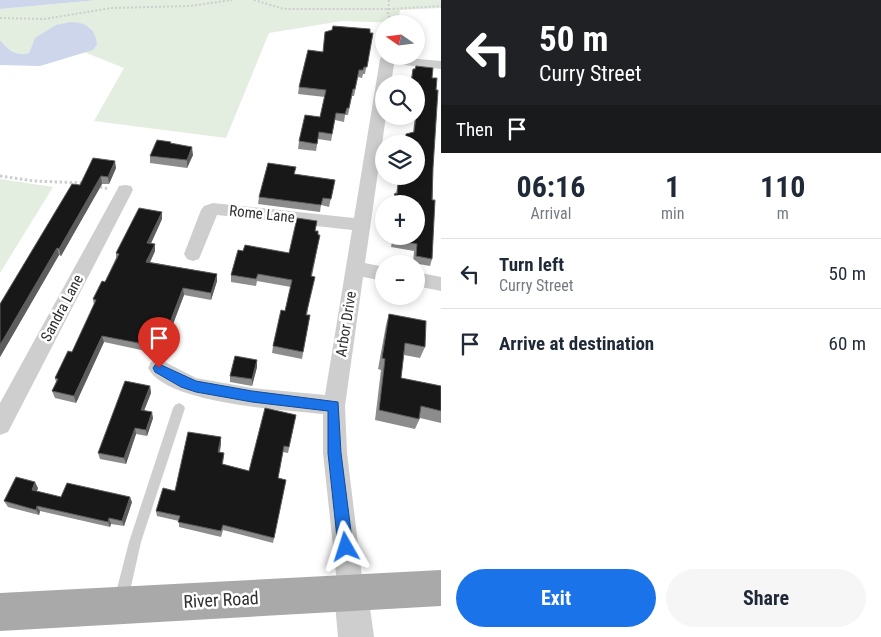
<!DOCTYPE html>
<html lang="en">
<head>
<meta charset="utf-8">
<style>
	body { margin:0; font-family:"Roboto Condensed",sans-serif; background:#f6f6f7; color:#1f2937; height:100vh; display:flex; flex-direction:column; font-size:19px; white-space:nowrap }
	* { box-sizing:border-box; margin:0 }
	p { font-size:16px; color:#747a83 }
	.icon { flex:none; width:28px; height:28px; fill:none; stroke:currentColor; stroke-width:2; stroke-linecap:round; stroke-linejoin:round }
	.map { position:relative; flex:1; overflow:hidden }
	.panel { display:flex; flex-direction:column; background:#fff; width:440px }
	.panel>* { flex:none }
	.hud { background:#202124; color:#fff; overflow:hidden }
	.needle { width:32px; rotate:284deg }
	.controls { position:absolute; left:375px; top:15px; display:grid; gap:10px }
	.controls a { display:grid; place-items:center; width:50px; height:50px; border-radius:50%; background:#fff; box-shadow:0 2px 8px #0003; font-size:25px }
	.pin { position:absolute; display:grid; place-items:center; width:42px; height:42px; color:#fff; margin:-51px -21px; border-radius:50% 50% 50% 0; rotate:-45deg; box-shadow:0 0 5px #0007 }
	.pin .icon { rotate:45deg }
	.me { position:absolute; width:55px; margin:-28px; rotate:354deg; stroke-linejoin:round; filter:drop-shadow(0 0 4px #0008) }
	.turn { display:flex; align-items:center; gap:18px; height:105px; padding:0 15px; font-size:22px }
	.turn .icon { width:65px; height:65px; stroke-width:2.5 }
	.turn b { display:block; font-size:35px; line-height:42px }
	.then { display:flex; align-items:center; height:48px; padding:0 15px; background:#0003; gap:10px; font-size:19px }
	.eta { display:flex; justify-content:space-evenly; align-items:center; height:85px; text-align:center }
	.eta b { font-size:30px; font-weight:700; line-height:35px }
	.primary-button { display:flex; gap:10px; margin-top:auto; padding:10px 15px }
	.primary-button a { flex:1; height:58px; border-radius:30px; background:#1a73e8; color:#fff; font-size:20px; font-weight:700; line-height:58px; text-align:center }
	.primary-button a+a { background:#f6f6f7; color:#1f2937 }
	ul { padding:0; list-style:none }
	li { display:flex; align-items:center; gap:15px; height:70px; padding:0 15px; border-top:1px solid #e0e1e3 }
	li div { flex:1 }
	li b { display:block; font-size:19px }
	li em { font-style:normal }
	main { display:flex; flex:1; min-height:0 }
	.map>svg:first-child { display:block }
	.green { fill:#e3ede0 }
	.water { fill:#ced6ec }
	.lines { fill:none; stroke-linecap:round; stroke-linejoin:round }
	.path-far1 { stroke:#cecece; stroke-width:2; stroke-dasharray:2 2; stroke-linecap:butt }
	.path { stroke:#cecece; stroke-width:3; stroke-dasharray:2.5 2.5; stroke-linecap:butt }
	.service { fill:#cecece; fill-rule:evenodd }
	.minor { fill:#cecece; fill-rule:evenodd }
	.tertiary { fill:#cecece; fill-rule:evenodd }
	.primary { fill:#a9a9a9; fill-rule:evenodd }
	.wall { fill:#8c8c8c }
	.shaded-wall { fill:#5d5d5d }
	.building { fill:#181818; stroke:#5d5d5d }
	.route { fill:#1a73e8; stroke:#114b97 }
	.labels { text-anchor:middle; stroke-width:5; stroke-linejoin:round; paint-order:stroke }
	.street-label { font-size:15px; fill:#313131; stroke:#fff }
	.near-street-label { font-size:18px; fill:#313131; stroke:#fff }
</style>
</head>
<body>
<main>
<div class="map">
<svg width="441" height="637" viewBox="0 0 441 637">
	<rect width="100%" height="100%" fill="#fff"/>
	<path class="green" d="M 98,0 L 441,0 L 441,8 L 400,10 L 398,23 L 342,21 L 269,33 L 226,138 L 94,121 L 124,68 L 84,52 L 93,50 L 91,28 C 71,15 51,33 33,43 L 29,53 C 15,56 9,51 0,40 L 0,9 Z
		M 0,179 L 53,187 L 0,273 Z"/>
	<path class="water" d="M 0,0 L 98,0 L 0,9 Z
		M 71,22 C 87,23 95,28 97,44 L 93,50 L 40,66 L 0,65 L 0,40 C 9,51 15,56 29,53 L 35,38 L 56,25 Z"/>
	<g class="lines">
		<path class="path-far1" d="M 254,0 L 284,9 L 392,9 L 441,6
			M 389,0 L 388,13 L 391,24
			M 0,18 L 45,19 L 111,8 L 190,6 L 232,0"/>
		<path class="path" d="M 0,176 L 34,181 L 85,183
			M 95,186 L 109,189"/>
		<path class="service" d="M 179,403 L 183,405 L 185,408 L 141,542 L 128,600 L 126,605 L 121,607 L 116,605 L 114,600 L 129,542 L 173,408 L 175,405 Z"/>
		<path class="minor" d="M 384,53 L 384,56 L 441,61 L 441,69 L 394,64 L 391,84 L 384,84 L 384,116 L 386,116 L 365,263 L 384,267 L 384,281 L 363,277 L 345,406 L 347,453 L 364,593 L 361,603 L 351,606 L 341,603 L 338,593 L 323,453 L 323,414 C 285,410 166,404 148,368 L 151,362 L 159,359 L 196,378 L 252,388 L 325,395 L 352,230 L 217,215 L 199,259 L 193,261 L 187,259 L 184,254 L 201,210 L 204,206 L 213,203 L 354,218 L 380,59 Z
			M 125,185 L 131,186 L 133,190 L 8,432 L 0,435 L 0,403 L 117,190 L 119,186 Z
			M 416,272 L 441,277 L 441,291 L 416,286 Z"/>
		<path class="tertiary" d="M 351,576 L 363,581 L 368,593 L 374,637 L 338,637 L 334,593 L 339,581 Z"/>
		<path class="primary" d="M 441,570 L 441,606 L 0,631 L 0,593 Z"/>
	</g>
	<path class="wall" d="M 370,33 L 373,33 L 365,74 L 363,74 L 362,78 L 358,77 L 354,96 L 352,96 L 348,115 L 345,115 L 344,122 L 335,120 L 331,141 L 318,139 L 316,151 L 298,149 L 299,141 L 320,117 L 325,97 L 298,94 L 299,87 L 323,52 Z
		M 416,66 L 432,78 L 433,168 L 432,259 L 430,266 L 413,263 L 414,251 L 391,247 L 392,242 L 387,241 L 387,236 L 416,236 L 416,204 L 392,204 L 395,193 L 396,194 L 399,176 L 416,176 L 416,144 L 404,144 L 406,134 L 413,132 L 415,116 L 416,116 L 416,84 L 410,84 L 413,69 L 415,69 Z
		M 171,142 L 171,143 L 193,155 L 187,168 L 150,163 L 150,156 Z
		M 116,168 L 109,184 L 102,184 L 61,256 L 59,255 L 0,357 L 0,304 L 80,185 Z
		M 295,174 L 335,180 L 329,207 L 321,205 L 320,212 L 258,204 L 259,197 Z
		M 162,219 L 151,243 L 155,251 L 150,262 L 217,274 L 217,281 L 211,300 L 184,295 L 170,332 L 167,331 L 162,343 L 159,342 L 155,353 L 104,342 L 76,403 L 55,398 L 52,391 L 56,382 L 55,378 L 72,352 L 94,305 L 93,299 L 105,282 L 116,258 L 116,253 Z
		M 316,231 L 318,235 L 320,235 L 312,276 L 307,315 L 310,315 L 302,359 L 272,353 L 273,346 L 285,311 L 291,287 L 257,281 L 256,286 L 231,282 L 231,275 L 289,253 Z
		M 389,314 L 425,347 L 420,358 L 404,355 L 401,378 L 441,386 L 441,423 L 420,418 L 415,429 L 375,420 L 381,370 L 378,369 L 386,325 Z
		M 257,360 L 257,367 L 252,386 L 230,382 L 230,376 Z
		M 150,386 L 151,393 L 144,410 L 153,418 L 147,436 L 136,434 L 126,464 L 100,459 L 98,453 Z
		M 296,415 L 288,453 L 283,452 L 278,478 L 286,480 L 273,543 L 223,530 L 221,537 L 179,527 L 179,521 L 157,516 L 156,511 L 221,437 L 221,444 L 220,452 L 224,453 L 223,464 L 249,471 Z
		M 38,488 L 37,491 L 61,497 L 132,502 L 124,526 L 111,524 L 110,527 L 40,511 L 39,515 L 8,507 L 4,501 Z"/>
	<path class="shaded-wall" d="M 192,147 L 193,155 L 187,168 L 187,160 Z
		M 115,161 L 116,168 L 109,184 L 108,177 Z
		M 101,176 L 102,184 L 61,256 L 59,249 Z
		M 162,212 L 162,219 L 148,250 L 147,243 Z
		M 155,244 L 155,251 L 147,269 L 146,262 Z
		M 57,248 L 59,255 L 0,357 L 0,345 Z
		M 217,274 L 217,281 L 211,300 L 211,293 Z
		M 183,288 L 184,295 L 170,332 L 169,325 Z
		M 166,325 L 167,331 L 162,343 L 162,336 Z
		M 158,335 L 159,342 L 155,353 L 154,346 Z
		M 102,336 L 104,342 L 76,403 L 74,396 Z
		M 257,360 L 257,367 L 252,386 L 252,379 Z
		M 150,386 L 151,393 L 142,416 L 141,410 Z
		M 152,412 L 153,418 L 147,436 L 146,430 Z
		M 135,428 L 136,434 L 126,464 L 124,458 Z
		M 221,437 L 221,444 L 218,458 L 218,452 Z
		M 35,482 L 38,488 L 35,495 L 32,490 Z
		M 130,497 L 132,502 L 124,526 L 122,521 Z
		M 37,506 L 40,511 L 39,515 L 36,510 Z
		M 109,518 L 111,524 L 110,527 L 108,522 Z"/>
	<path class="building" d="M 333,26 L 370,29 L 370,33 L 373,33 L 367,67 L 364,67 L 363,70 L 359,70 L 355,89 L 353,89 L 349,108 L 347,108 L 345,114 L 336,113 L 332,134 L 319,132 L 317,144 L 299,141 L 305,115 L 320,117 L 326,90 L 299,87 L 308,50 L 323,52 L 325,32 L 332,30 Z
		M 416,66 L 433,68 L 432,78 L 437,78 L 436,90 L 438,90 L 433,168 L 432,200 L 435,200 L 432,259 L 416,256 L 417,244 L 393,240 L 394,236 L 416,236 L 416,204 L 393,204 L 395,193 L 397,194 L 399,176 L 416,176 L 416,144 L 405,144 L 406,134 L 414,132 L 416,116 L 417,103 L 416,103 L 416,84 L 411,84 L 413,69 L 415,69 Z
		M 157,140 L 171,142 L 170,143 L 192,147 L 187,160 L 150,156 Z
		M 93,158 L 115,161 L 108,177 L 101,176 L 59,249 L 57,248 L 0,345 L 0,304 L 72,184 L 80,185 Z
		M 268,163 L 296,167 L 294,174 L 335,180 L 331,199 L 323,198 L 321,205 L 259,197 Z
		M 139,208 L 162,212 L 147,243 L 155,244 L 146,262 L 217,274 L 211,293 L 183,288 L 169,325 L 166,325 L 162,336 L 158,335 L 154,346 L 102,336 L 74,396 L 52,391 L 58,379 L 55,378 L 68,351 L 72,352 L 96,300 L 93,299 L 102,281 L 105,282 L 119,254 L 116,253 Z
		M 297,218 L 317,221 L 315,231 L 318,231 L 318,235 L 320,235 L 311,276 L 315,277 L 306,315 L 310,315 L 303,352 L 273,346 L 281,310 L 285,311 L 292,280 L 258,274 L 256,279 L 231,275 L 238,250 L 243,251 L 245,245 L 289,253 Z
		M 389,314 L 426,321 L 425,347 L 405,343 L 401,378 L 441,386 L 441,411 L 421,406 L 419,419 L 379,410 L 385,359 L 382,358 Z
		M 235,356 L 257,360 L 252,379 L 230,376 Z
		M 125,381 L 150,386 L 141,410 L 152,412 L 146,430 L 135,428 L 124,458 L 98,453 Z
		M 265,408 L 296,415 L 289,447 L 284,446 L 278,478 L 286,480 L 274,538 L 223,525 L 221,531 L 178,522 L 180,516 L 156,511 L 163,488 L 175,491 L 188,432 L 221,437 L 218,452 L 224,453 L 222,464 L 249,471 Z
		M 16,477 L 35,482 L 32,490 L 61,497 L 67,483 L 130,497 L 122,521 L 109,518 L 108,522 L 37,506 L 36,510 L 4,501 Z"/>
	<path class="route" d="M 159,364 L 196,381 L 252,391 L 338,402 L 341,453 L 353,547 L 351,553 L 346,555 L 340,553 L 338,547 L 328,453 L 328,411 L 252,402 L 196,392 L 181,387 L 155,372 L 153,368 L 155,365 Z"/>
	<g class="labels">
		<g class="street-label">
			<text transform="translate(262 214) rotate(6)" y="5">Rome Lane</text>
			<text transform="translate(62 308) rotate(-62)" y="5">Sandra Lane</text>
			<text transform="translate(346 324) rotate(-81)" y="5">Arbor Drive</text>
		</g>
		<g class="near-street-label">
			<text transform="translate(221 600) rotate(-3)" y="6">River Road</text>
		</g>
	</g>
</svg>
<div class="controls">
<a><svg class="needle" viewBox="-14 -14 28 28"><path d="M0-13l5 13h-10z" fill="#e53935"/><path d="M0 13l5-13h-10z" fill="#747a83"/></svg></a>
<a><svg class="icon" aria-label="search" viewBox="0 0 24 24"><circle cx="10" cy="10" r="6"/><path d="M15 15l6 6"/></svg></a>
<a><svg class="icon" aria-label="layers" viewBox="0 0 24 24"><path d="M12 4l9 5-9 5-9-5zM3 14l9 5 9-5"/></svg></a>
<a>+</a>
<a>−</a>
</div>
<div class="pin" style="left:159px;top:368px;background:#d93025"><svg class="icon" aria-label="arrive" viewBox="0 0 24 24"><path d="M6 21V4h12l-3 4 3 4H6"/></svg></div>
<svg class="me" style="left:346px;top:547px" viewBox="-20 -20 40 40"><path d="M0-17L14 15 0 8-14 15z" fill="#1a73e8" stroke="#fff" stroke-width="4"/></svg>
</div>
<section class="panel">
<div class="hud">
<div class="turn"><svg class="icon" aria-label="left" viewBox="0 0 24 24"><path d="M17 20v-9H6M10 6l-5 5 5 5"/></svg><div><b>50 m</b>Curry Street</div></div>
<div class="then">Then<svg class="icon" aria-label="arrive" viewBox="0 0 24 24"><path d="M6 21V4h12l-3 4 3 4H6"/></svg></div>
</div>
<div class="eta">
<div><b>06:16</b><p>Arrival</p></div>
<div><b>1</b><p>min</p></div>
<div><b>110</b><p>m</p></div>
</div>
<ul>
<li><svg class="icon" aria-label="left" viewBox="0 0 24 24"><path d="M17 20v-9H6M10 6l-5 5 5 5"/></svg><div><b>Turn left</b><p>Curry Street</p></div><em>50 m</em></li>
<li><svg class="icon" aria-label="arrive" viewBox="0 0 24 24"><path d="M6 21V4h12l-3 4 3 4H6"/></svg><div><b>Arrive at destination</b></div><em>60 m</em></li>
</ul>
<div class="primary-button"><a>Exit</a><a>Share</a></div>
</section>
</main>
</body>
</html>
